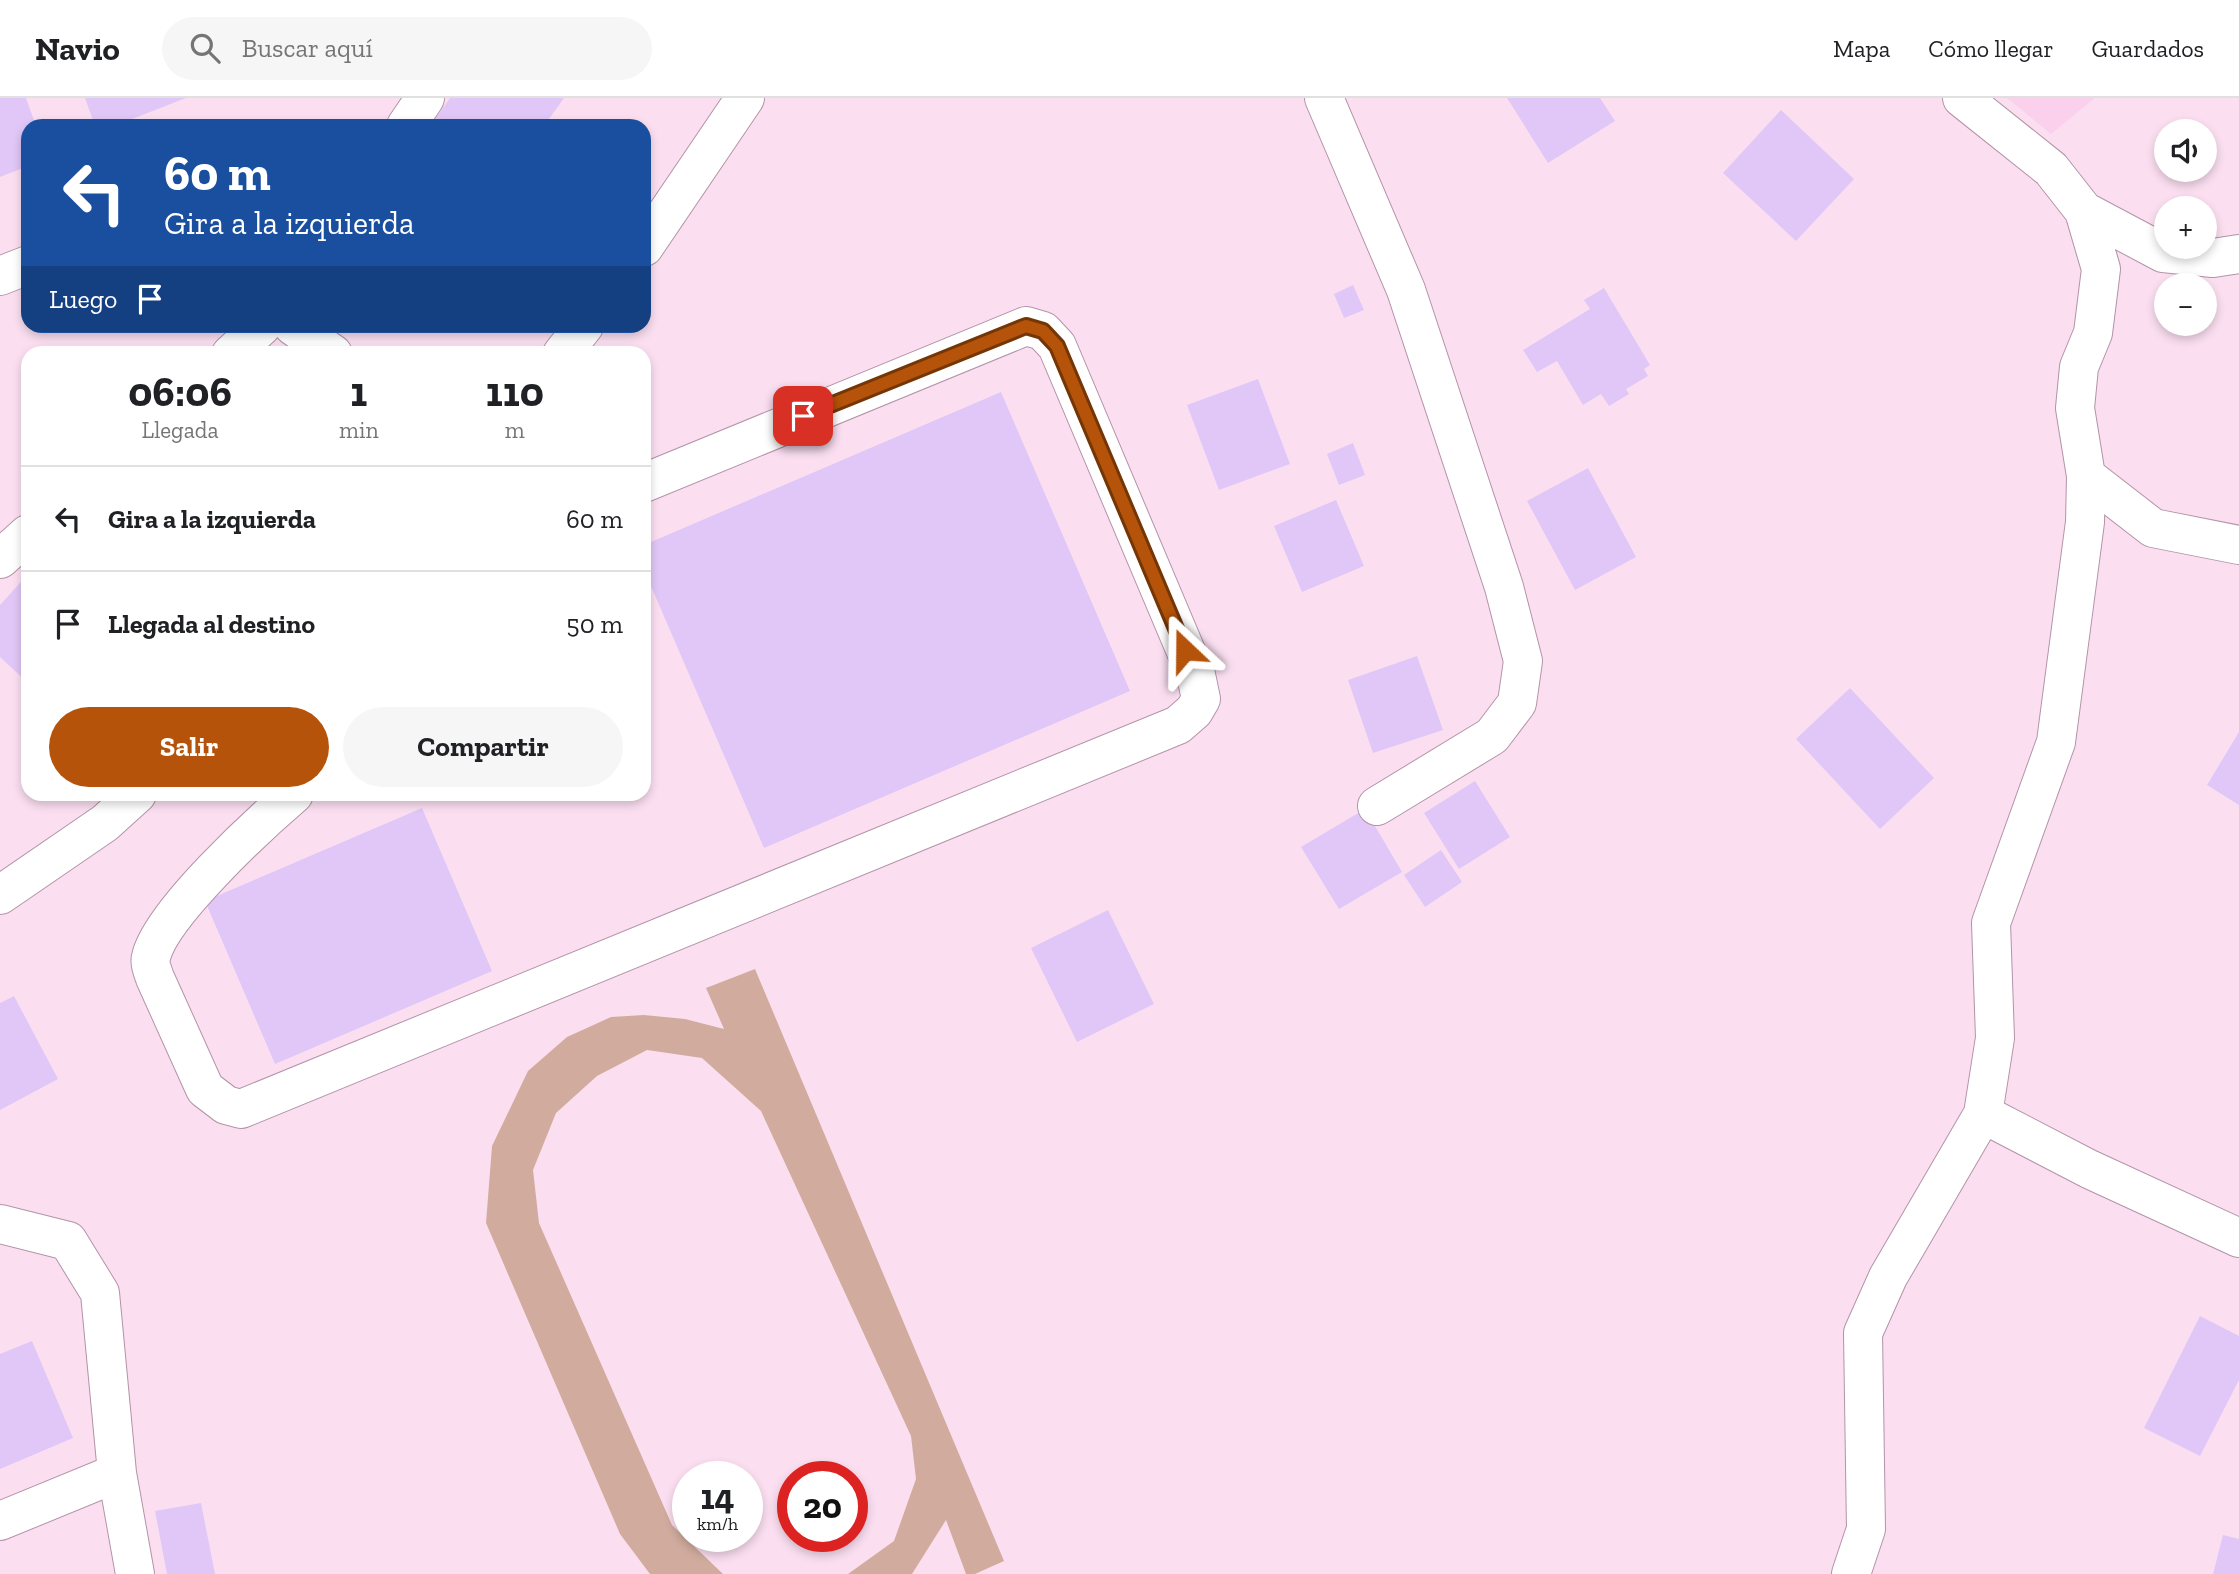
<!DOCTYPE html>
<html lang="es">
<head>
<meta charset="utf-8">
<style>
	body { margin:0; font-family:"Zilla Slab",serif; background:#f6f6f6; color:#202124; height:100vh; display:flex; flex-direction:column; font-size:26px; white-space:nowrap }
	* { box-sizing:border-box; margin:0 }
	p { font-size:23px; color:#757577 }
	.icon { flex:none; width:38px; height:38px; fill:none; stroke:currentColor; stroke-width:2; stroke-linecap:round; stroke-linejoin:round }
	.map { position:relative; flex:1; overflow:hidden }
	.details { position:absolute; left:21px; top:248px; width:630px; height:455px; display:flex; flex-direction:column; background:#fff; border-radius:21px; box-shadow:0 4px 10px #0003 }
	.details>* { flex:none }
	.hud { position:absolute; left:21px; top:21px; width:630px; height:214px; border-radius:21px; box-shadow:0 4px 10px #0003; background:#1a4fa0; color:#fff; overflow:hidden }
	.fabs { position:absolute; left:2154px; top:21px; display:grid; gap:14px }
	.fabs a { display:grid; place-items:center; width:63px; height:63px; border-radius:50%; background:#fff; box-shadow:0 4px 10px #0003; font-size:35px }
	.speed { position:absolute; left:672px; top:1363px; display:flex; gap:14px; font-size:35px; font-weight:700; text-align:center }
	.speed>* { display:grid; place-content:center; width:91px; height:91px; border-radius:50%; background:#fff; box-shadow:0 4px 10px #0003; line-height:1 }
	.speed small { font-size:18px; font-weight:400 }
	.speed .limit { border:10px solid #d22; background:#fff; color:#111 }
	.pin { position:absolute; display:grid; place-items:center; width:60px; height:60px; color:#fff; margin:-30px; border-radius:14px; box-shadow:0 4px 10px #0006 }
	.me { position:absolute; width:77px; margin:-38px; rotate:337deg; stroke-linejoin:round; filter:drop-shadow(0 0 5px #0008) }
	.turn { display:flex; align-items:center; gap:24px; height:147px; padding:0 28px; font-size:32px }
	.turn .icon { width:91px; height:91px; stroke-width:2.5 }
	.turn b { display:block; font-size:49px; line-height:60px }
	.then { display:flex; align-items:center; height:66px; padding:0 28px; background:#0003; gap:14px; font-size:26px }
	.eta { display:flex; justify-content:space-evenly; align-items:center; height:119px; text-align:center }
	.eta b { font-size:42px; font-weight:700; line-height:49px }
	.button { display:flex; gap:14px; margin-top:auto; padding:14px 28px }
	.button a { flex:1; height:80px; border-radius:42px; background:#b45309; color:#fff; font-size:28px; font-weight:700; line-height:80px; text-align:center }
	.button a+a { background:#f6f6f6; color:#202124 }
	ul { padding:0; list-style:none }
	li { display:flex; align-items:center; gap:21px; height:105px; padding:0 28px; border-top:2px solid #e0e0e0 }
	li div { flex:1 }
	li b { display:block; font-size:26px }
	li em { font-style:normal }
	header { display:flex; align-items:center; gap:42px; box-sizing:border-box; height:98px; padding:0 35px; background:#fff; border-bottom:2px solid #e0e0e0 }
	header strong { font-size:33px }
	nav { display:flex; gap:38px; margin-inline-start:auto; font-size:24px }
	.search { width:490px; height:63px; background:#f6f6f6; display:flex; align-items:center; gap:18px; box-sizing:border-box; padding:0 24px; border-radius:38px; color:#757577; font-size:26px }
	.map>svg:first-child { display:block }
	.built { fill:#fad0ec }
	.green { fill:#d1ac9e }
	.building { fill:#e0c7f7 }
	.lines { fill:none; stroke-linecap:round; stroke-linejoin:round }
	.minor-casing { stroke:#b393a8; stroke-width:40 }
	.major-casing { stroke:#b393a8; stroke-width:40 }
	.minor { stroke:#fff; stroke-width:38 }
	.major { stroke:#fff; stroke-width:38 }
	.route-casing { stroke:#753606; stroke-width:18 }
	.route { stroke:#b45309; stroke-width:12 }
</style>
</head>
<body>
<header>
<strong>Navio</strong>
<div class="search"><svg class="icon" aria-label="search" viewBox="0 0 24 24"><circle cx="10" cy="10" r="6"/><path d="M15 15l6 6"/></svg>Buscar aquí</div>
<nav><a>Mapa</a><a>Cómo llegar</a><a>Guardados</a></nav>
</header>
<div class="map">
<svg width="2239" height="1476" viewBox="0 0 2239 1476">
	<rect width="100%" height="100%" fill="#fbdff1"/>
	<path class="built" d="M 2007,0 L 2095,0 L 2051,36 Z"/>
	<path class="green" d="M 755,871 L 1004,1463 L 975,1476 L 966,1476 L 946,1422 L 912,1476 L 848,1476 L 894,1443 L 916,1381 L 911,1338 L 761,1013 L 702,960 L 647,952 L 597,978 L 556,1015 L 533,1072 L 539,1125 L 672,1427 L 723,1476 L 650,1476 L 620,1436 L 486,1125 L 492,1048 L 528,973 L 567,939 L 611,919 L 644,917 L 685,921 L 724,931 L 706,890 Z"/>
	<path class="building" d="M 0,0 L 26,0 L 36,28 L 28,28 L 28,68 L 0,79 Z
		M 85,0 L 186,0 L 114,28 L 95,28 Z
		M 450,0 L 564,0 L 544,28 L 430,28 Z
		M 1507,0 L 1600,0 L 1615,23 L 1548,65 Z
		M 1781,12 L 1854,81 L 1796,143 L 1723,75 Z
		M 1353,187 L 1364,212 L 1344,220 L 1334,196 Z
		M 1604,190 L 1650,267 L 1644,271 L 1648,278 L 1626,291 L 1629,296 L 1609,308 L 1601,296 L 1583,307 L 1557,263 L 1537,274 L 1523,252 L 1590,211 L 1584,202 Z
		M 1258,281 L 1290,366 L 1219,392 L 1187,307 Z
		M 1001,294 L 1130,593 L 764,750 L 644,472 L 644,447 Z
		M 1353,345 L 1365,377 L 1339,387 L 1327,356 Z
		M 1588,370 L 1636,459 L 1575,492 L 1527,403 Z
		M 1336,402 L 1364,468 L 1302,494 L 1274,428 Z
		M 28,476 L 28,585 L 0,559 L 0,507 Z
		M 1417,558 L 1443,632 L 1373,655 L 1348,582 Z
		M 1850,590 L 1934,680 L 1880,731 L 1796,641 Z
		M 2239,634 L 2239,707 L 2207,687 Z
		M 1475,683 L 1510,739 L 1459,771 L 1424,715 Z
		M 422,710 L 492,873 L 275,966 L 205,803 Z
		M 1365,711 L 1402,774 L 1339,811 L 1301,749 Z
		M 1441,752 L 1462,784 L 1425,809 L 1404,777 Z
		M 1108,812 L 1154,906 L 1077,944 L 1031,850 Z
		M 14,898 L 58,981 L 0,1012 L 0,905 Z
		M 2200,1218 L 2239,1238 L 2239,1282 L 2200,1358 L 2144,1330 Z
		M 32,1243 L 73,1340 L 0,1371 L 0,1256 Z
		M 201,1405 L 215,1476 L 167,1476 L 155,1413 Z
		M 2223,1437 L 2239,1441 L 2239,1476 L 2213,1476 Z"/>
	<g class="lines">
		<g class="minor-casing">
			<path id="minor" d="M 1324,0 L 1406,192 L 1504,489 L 1523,563 L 1517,605 L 1492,638 L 1377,708
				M 406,28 L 425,0
				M 2084,113 L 2163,155 L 2213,160 L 2239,156
				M 0,178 L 28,167
				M 293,228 L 333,256
				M 231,256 L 262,228
				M 2086,378 L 2153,430 L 2239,447
				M 0,461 L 28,436
				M 294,696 C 259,726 161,816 151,859 C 149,865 153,874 155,880 L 205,991 L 226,1007 L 241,1011 L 1178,627 L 1194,613 L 1201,601 L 1196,577 L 1057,248 L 1043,233 L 1026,228 L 644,385
				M 1983,1016 L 2089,1071 L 2239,1140
				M 0,1126 L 68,1143 L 100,1195 L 117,1375 L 135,1476
				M 0,1423 L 117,1375
				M 1851,1476 L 1866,1431 L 1863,1235 L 1888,1179 L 1983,1016 L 1995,940 L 1991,825 L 2056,644 L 2085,424 L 2086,378 L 2075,310 L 2079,269 L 2093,235 L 2101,171 L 2084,113 L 2051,71 L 1962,0"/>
		</g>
		<g class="major-casing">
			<path id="major" d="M 644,149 L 745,0
				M 562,256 L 584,228
				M 0,797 L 105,725 L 137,696"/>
		</g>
		<use href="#minor" class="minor"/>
		<use href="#major" class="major"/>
	</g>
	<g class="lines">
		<g class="route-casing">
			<path id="route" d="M 803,318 L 1026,228 L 1043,233 L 1057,248 L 1185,552"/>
		</g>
		<use href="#route" class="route"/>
	</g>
</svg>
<div class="fabs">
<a><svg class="icon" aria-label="sound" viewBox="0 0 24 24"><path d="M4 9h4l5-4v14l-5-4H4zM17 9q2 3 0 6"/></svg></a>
<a>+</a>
<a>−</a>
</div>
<div class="speed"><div>14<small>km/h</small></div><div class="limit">20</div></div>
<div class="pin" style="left:803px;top:318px;background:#d93025"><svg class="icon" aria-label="arrive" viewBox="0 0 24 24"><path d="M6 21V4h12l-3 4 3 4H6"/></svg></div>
<svg class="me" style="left:1185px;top:552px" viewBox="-20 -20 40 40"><path d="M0-17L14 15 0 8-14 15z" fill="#b45309" stroke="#fff" stroke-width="4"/></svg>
<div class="hud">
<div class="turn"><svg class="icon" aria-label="left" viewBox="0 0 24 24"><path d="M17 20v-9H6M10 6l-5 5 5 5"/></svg><div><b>60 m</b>Gira a la izquierda</div></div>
<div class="then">Luego<svg class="icon" aria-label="arrive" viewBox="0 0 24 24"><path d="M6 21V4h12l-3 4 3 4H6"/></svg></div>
</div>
<section class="details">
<div class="eta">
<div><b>06:06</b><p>Llegada</p></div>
<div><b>1</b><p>min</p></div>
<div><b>110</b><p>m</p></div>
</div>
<ul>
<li><svg class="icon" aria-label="left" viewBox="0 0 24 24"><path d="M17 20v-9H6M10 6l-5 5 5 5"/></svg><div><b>Gira a la izquierda</b></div><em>60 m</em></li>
<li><svg class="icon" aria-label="arrive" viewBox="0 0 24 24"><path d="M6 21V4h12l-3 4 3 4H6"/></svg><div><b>Llegada al destino</b></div><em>50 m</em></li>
</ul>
<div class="button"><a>Salir</a><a>Compartir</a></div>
</section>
</div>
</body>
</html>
